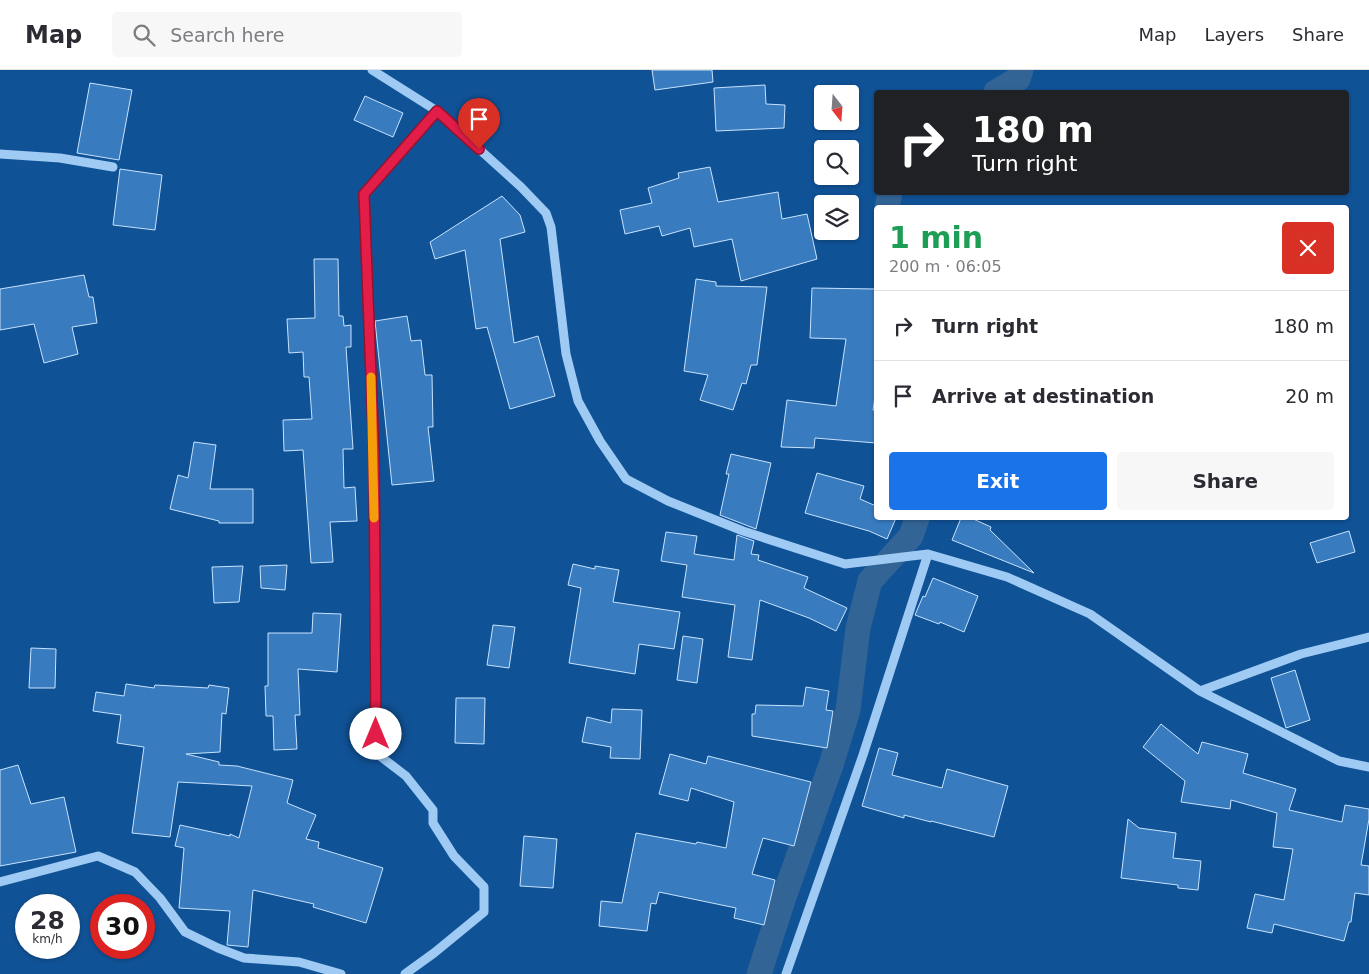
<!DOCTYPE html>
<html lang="en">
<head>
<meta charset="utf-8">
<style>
	body { margin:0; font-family:"DejaVu Sans",sans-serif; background:#f7f7f7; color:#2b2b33; height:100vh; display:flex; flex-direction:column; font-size:19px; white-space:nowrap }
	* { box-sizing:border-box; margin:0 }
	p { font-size:16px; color:#7c7c81 }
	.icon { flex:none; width:28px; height:28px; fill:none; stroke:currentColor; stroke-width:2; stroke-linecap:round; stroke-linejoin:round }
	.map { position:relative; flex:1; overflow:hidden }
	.drawer { position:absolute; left:874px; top:135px; width:475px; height:315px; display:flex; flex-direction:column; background:#fff; border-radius:5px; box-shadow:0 1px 4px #0004 }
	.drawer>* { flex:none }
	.banner { position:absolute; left:874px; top:20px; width:475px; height:105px; border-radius:5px; box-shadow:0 1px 4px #0004; background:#202124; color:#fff; overflow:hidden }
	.needle { width:32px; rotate:163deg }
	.controls { position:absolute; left:814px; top:15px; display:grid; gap:10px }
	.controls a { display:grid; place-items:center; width:45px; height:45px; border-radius:5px; background:#fff; box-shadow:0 1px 4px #0004; font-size:25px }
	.speed { position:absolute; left:15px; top:824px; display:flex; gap:10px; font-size:25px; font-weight:700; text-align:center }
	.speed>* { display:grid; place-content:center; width:65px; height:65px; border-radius:50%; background:#fff; box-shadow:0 1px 4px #0004; line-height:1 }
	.speed small { font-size:12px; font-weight:400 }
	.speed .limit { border:8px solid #d22; background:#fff; color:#111 }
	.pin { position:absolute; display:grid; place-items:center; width:42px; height:42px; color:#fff; margin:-51px -21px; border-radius:50% 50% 50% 0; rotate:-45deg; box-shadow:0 0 5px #0007 }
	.pin .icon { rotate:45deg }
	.me { position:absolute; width:55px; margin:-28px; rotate:0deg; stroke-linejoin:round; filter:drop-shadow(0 0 4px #0008) }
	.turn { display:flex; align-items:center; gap:18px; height:105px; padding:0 15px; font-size:22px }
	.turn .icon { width:65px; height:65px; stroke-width:2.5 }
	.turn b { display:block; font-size:35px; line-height:42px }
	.round { display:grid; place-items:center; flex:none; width:52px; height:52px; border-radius:5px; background:#f7f7f7 }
	.head { display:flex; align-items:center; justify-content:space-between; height:85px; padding:0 15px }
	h1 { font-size:30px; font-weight:800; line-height:38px; color:#1e9e55 }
	.cta { display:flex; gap:10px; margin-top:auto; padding:10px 15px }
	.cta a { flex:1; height:58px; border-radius:5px; background:#1a73e8; color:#fff; font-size:20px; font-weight:800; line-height:58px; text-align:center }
	.cta a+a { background:#f7f7f7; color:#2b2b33 }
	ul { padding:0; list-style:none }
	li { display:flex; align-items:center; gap:15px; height:70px; padding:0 15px; border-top:1px solid #e1e1e2 }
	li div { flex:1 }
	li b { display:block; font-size:19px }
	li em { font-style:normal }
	header { display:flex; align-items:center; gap:30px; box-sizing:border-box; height:70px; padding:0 25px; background:#fff; border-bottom:1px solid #e1e1e2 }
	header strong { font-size:24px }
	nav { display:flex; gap:28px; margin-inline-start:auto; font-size:18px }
	.search { width:350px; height:45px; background:#f7f7f7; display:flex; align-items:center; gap:12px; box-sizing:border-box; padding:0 18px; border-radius:5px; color:#7c7c81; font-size:19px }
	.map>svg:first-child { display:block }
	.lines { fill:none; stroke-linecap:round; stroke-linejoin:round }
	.canal { stroke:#336496; stroke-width:25 }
	.building { fill:#387bbf; stroke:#c7e3fe }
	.minor { stroke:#9fcaf4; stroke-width:9 }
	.route-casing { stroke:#92132f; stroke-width:12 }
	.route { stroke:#e11d48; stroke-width:9 }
	.slow { stroke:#f59e0b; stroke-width:9 }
</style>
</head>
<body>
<header>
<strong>Map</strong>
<div class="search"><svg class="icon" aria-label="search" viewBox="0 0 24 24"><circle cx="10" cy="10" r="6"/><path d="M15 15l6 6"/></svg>Search here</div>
<nav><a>Map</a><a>Layers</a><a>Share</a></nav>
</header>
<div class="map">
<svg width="1369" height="904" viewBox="0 0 1369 904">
	<rect width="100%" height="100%" fill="#105296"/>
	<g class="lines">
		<path class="canal" d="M 996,22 L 1018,9 L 1021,0
			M 887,138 L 890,122
			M 759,904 L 785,824 L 831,695 L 848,640 L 858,558 L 870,511 L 911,466 L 917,448"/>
	</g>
	<path class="building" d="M 652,0 L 712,0 L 713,12 L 655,20 Z
		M 90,13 L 132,20 L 119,90 L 77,83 Z
		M 765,15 L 766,34 L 785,35 L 784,58 L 716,61 L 714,18 Z
		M 365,26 L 403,43 L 393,67 L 354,50 Z
		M 710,97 L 718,132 L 778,122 L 782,149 L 807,144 L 817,189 L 741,211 L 732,169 L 694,177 L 690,158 L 662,166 L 659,156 L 625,164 L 620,140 L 652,133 L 648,118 L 679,108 L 678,103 Z
		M 120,99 L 162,105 L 155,160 L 113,155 Z
		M 502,126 L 520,145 L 525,162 L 500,169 L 514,273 L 538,266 L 555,326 L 510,339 L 487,257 L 476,259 L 465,180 L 435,189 L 430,172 Z
		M 314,189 L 338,189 L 339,246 L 343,246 L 344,256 L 351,255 L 351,277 L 346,277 L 353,379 L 343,379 L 344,418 L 355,417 L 357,451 L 330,452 L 333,492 L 311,493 L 303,380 L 284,381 L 283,350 L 312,349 L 309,307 L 304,307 L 303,282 L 289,283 L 287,249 L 315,248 Z
		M 84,205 L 89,227 L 93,227 L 97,253 L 72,257 L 78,284 L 44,293 L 34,254 L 0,260 L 0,219 Z
		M 696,209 L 716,212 L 716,216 L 767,217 L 757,295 L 751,295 L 746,314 L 742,313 L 733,340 L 700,330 L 708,305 L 684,301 Z
		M 812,218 L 876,219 L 875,280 L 876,281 L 876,320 L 873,340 L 876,340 L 876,373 L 815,368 L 814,378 L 781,377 L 787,330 L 836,336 L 846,269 L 810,268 Z
		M 407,246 L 411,271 L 421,270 L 425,305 L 432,305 L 433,357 L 428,357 L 434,411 L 392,415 L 375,251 Z
		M 194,372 L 216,375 L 210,419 L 253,419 L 253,453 L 219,453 L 219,451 L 170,439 L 178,405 L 188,408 Z
		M 731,384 L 771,393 L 756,459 L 720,445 L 729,404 L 726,404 Z
		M 817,403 L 864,416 L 860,429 L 876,436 L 876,448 L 896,448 L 887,469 L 869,461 L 805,443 Z
		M 961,448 L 971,448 L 991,457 L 990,460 L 1034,503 L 952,470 Z
		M 1349,461 L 1355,482 L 1317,493 L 1310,473 Z
		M 666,462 L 697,466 L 694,484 L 734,490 L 737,465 L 754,471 L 751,484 L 759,485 L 758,490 L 808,507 L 804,518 L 847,538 L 836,561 L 809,548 L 760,530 L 752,590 L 728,587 L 735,535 L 682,527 L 687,495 L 661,491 Z
		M 573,494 L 595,499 L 595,496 L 619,500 L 613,532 L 680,542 L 674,579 L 639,574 L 635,604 L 569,593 L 581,518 L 568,515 Z
		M 287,495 L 285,520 L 261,518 L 260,496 Z
		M 243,496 L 239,532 L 214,533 L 212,497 Z
		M 933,508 L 978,526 L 964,562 L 940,552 L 939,554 L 915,545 L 923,526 L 925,527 Z
		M 313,543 L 341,544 L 337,602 L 298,599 L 300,645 L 295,645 L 297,679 L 274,680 L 273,646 L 266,646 L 265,616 L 268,616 L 268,563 L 312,563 Z
		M 493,555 L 515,557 L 509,598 L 487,595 Z
		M 683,566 L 703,569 L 697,613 L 677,610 Z
		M 31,578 L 56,579 L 55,618 L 29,618 Z
		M 1295,600 L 1310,650 L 1286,658 L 1271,608 Z
		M 126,614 L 154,618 L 155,615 L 208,618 L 209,615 L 229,618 L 226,644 L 222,643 L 220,682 L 186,684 L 219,692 L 219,695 L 237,696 L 293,710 L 287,733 L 316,745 L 306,769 L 319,772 L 318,778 L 383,798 L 366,853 L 313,837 L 314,834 L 253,820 L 248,877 L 227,875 L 230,841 L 179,838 L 184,778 L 175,776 L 180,755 L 230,766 L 230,764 L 239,768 L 252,716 L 178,712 L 170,767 L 132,763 L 144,677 L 117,673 L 121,645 L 93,641 L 96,622 L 124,626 Z
		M 806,617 L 829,621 L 826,640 L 833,641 L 827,678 L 752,666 L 752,644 L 755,644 L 756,635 L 803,636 Z
		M 456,628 L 485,628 L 484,674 L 455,673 Z
		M 612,639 L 642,640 L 640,689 L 610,688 L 611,677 L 582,672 L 587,647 L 611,653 Z
		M 1161,654 L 1198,684 L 1202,672 L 1248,684 L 1243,703 L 1296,719 L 1289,740 L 1342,752 L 1345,735 L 1369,739 L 1369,749 L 1361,795 L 1369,796 L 1369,825 L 1355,823 L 1351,852 L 1349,852 L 1344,871 L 1274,854 L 1272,863 L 1247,858 L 1255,824 L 1284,830 L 1293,779 L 1273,777 L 1277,743 L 1231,730 L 1230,739 L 1181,732 L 1185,711 L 1143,677 Z
		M 879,678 L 898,683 L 892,705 L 942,718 L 947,699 L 1008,716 L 994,767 L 931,751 L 931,752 L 904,745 L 904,748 L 862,736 Z
		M 670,684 L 706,694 L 708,686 L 811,712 L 794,776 L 763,768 L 752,804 L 775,810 L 764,855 L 734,848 L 736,838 L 659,822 L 656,834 L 651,833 L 647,861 L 599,856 L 601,831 L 622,833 L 636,763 L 696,774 L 697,772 L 726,778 L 734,732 L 691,718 L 688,731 L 659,724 Z
		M 18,695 L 31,734 L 64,727 L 76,782 L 0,796 L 0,700 Z
		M 1128,749 L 1139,758 L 1176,763 L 1173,788 L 1201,791 L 1198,820 L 1178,818 L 1178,815 L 1121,808 Z
		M 524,766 L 557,769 L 553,818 L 520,816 Z"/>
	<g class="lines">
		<path class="minor" d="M 372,0 L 437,41 L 521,117 L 546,143 L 551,157 L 566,284 L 578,331 L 600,371 L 626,409 L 668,431 L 743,461 L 845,494 L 928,484 L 1007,507 L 1090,544 L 1200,621 L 1339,691 L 1369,697
			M 0,84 L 60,88 L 113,97
			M 1200,621 L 1301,584 L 1369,567
			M 0,812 L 98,786 L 135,802 L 160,828 L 185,862 L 218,878 L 244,888 L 299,892 L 341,904
			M 405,904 L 434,883 L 484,842 L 484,817 L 454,786 L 433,753 L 433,740 L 406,706 L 376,683 L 373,384 L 364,124 L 437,41
			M 786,904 L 863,685 L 928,484"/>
	</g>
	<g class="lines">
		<g class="route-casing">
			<path id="route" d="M 376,664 L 374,384 L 364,124 L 437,41 L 479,79"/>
		</g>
		<use href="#route" class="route"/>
		<path class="slow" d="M 371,307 L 374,448"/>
	</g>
</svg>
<div class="controls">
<a><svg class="needle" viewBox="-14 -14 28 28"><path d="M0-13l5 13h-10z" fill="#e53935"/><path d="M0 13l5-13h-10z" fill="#7c7c81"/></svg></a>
<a><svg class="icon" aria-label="search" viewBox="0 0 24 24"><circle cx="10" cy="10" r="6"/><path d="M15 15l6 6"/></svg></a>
<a><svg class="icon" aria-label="layers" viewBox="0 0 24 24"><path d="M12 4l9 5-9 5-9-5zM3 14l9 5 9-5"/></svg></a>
</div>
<div class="speed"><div>28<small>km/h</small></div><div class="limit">30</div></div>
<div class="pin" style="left:479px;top:79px;background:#d93025"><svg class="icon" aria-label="arrive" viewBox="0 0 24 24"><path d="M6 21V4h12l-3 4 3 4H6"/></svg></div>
<svg class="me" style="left:376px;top:664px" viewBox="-20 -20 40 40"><circle r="19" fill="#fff"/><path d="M0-13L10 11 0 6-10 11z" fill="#e11d48"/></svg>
<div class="banner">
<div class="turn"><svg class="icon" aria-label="right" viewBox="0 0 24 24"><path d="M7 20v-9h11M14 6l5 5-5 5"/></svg><div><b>180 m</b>Turn right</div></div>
</div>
<section class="drawer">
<div class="head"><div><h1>1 min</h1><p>200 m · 06:05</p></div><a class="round" style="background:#d93025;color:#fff"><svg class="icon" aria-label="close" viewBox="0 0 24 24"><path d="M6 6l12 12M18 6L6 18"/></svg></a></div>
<ul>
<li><svg class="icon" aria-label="right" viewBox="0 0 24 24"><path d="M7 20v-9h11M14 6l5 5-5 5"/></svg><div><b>Turn right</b></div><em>180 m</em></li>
<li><svg class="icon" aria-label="arrive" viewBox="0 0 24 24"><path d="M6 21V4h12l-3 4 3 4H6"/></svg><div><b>Arrive at destination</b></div><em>20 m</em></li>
</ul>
<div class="cta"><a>Exit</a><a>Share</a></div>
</section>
</div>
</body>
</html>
